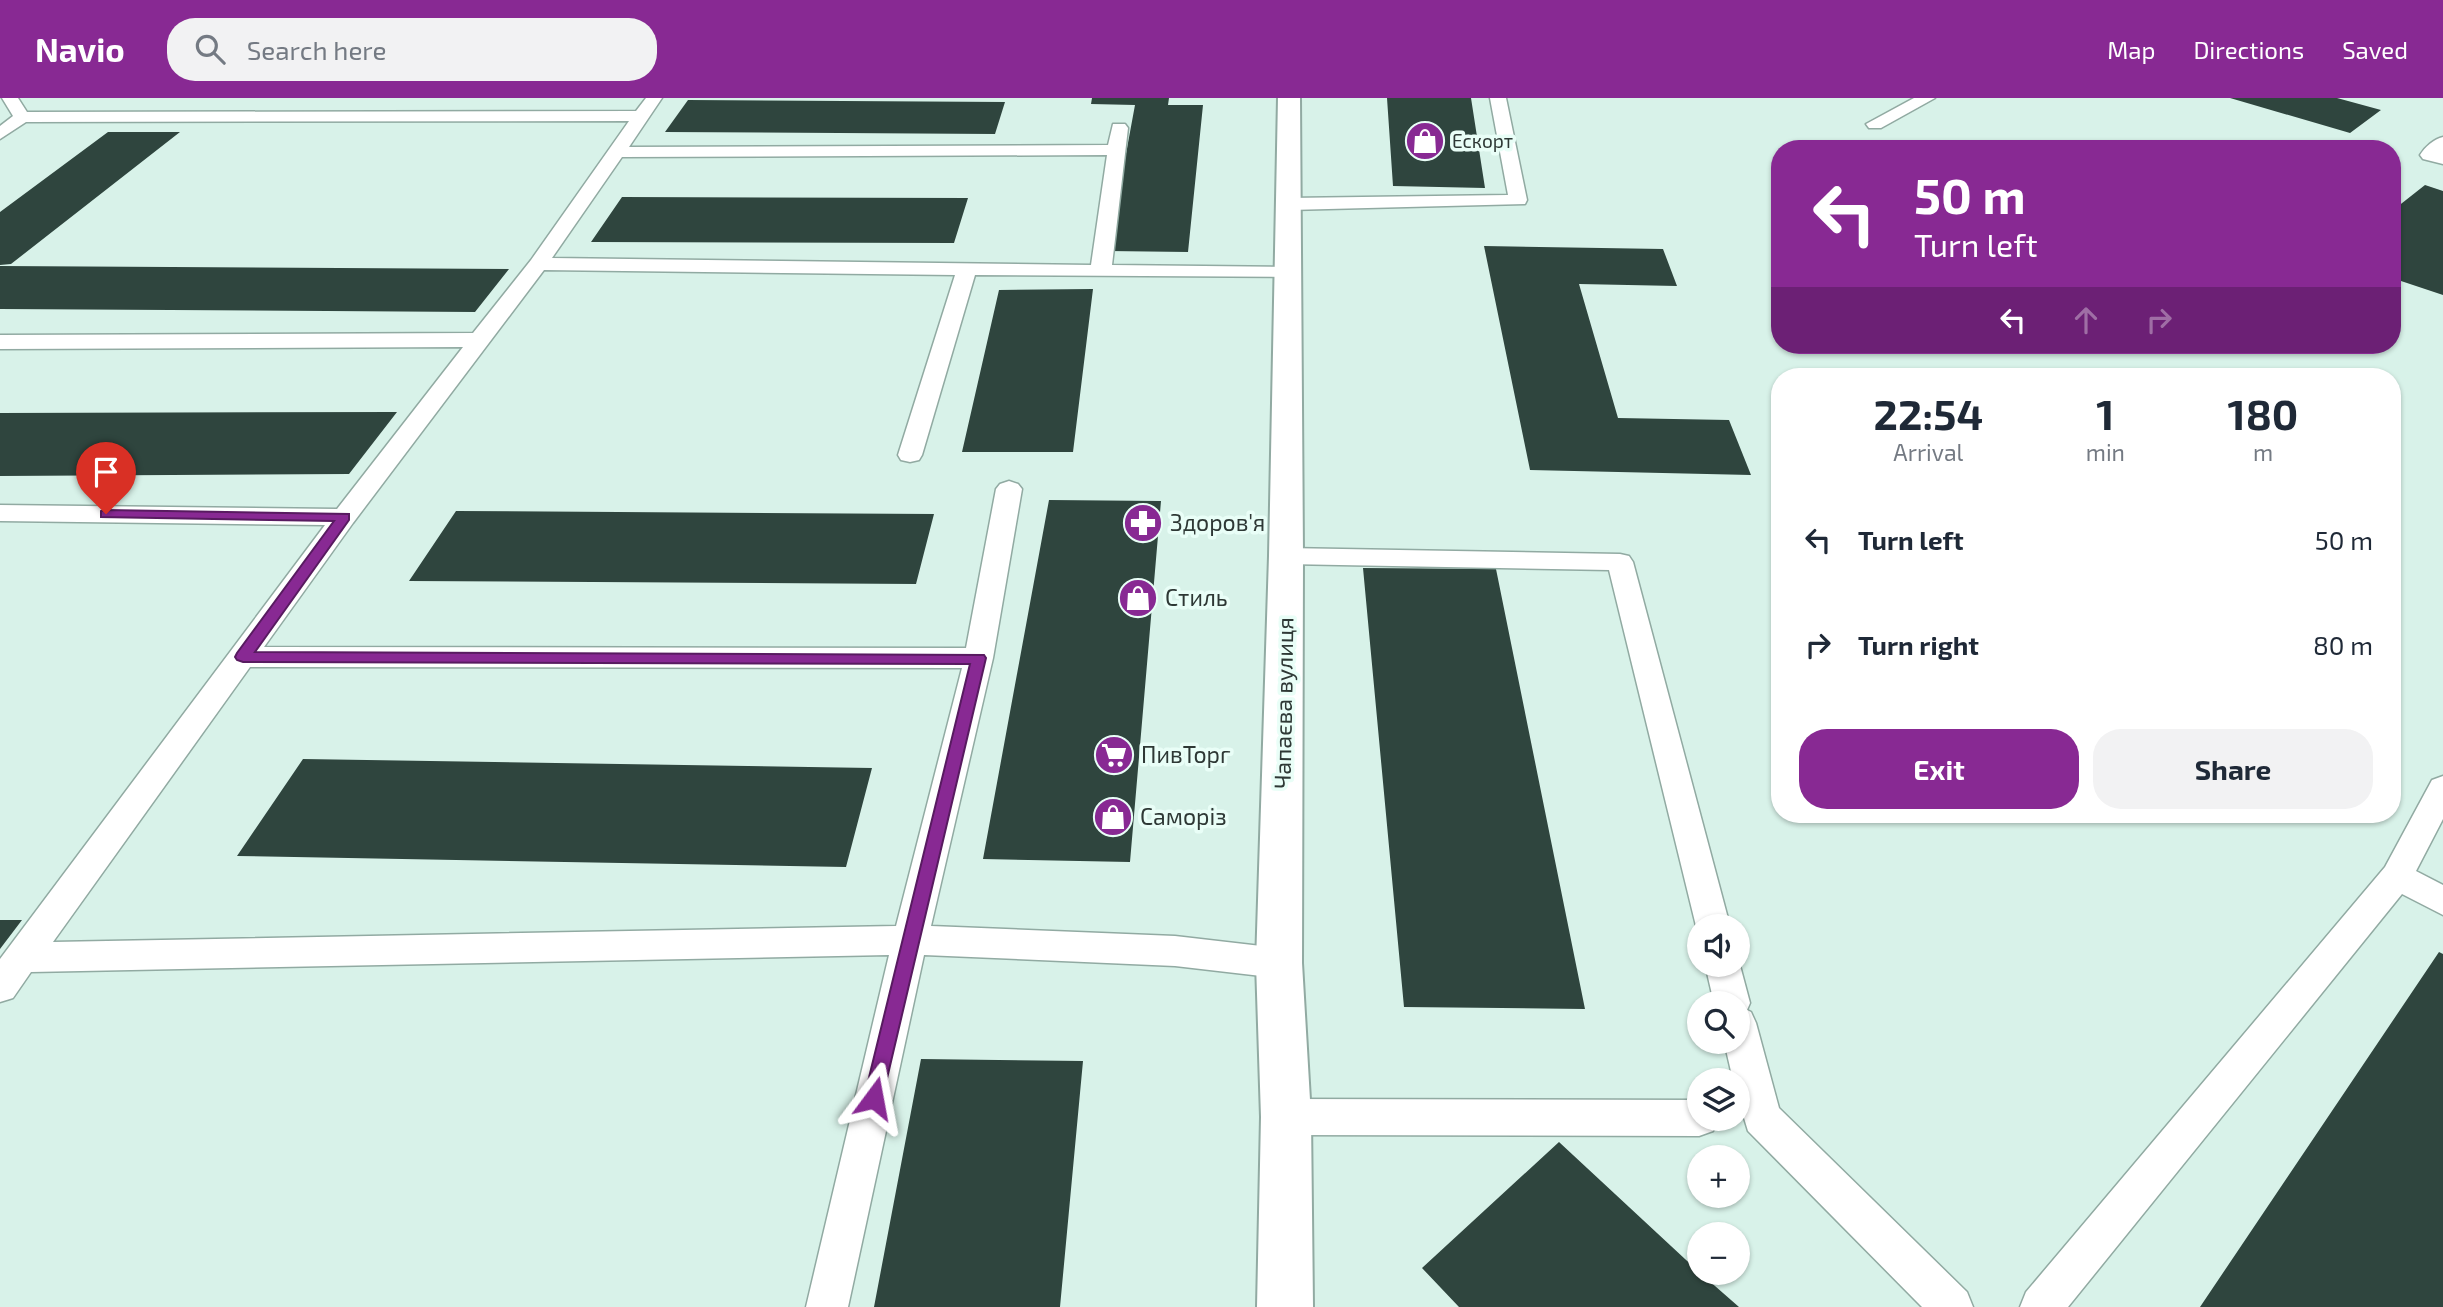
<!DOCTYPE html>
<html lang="en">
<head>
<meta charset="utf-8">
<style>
	body { margin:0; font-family:"Exo 2",sans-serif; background:#f2f2f3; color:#1f2937; height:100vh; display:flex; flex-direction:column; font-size:26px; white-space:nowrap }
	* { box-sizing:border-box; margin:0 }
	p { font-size:23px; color:#747a83 }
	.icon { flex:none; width:38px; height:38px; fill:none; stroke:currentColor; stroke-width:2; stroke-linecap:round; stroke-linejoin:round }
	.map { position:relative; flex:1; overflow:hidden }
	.sheet { position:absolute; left:1771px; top:270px; width:630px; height:455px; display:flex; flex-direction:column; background:#fff; border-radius:28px; box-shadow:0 2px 5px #0004 }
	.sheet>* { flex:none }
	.top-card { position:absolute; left:1771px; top:42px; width:630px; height:214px; border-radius:28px; box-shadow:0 2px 5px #0004; background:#882993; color:#fff; overflow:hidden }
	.tools { position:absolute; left:1687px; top:816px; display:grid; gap:14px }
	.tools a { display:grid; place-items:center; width:63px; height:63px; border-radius:50%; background:#fff; box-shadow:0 2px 5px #0004; font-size:35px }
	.pin { position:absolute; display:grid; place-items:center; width:60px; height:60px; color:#fff; margin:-72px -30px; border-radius:50% 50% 50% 0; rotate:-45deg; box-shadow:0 0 7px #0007 }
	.pin .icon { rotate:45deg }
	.me { position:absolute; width:77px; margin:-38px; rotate:13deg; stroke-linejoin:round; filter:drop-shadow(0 0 5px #0008) }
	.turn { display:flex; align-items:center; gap:24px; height:147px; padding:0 28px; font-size:32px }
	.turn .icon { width:91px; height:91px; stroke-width:2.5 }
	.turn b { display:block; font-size:49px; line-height:60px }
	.lanes { display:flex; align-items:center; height:66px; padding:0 28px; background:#0003; justify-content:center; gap:35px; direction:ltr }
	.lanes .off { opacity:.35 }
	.eta { display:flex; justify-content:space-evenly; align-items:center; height:119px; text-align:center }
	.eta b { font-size:42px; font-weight:700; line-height:49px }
	.primary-button { display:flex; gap:14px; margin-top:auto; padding:14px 28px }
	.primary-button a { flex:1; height:80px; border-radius:28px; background:#882993; color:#fff; font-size:28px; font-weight:700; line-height:80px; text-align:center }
	.primary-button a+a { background:#f2f2f3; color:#1f2937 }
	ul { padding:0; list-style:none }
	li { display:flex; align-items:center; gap:21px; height:105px; padding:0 28px }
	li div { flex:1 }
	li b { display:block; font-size:26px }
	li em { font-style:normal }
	header { display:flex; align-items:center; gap:42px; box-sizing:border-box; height:98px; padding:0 35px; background:#882993; color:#fff }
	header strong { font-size:33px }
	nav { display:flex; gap:38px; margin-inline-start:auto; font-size:24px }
	.search { width:490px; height:63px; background:#f2f2f3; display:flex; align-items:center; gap:18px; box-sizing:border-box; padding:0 24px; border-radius:28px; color:#747a83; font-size:26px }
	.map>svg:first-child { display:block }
	.building { fill:#2f453e }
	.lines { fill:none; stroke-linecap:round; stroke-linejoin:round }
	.lane-casing { stroke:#91aaa2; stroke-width:3 }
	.street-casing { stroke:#91aaa2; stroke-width:4 }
	.lane { fill:#fff; fill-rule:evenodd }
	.street { fill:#fff; fill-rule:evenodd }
	.route { fill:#882993; stroke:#581b60; stroke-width:2 }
	.labels { text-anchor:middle; stroke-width:7; stroke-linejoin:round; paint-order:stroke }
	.far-poi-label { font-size:19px; fill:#2e3835; stroke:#e9fef7; text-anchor:start }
	.poi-label { font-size:23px; fill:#2e3835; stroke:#e9fef7; text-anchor:start }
	.street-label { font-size:23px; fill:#2e3835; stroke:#e9fef7 }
</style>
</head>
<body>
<header>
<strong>Navio</strong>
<div class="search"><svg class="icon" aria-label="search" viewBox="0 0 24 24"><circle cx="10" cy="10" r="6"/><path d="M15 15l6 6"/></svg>Search here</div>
<nav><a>Map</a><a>Directions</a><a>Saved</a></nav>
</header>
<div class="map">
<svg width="2443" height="1209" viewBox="0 0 2443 1209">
	<rect width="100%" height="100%" fill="#d8f2e9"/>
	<path class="building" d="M 1092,0 L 1169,0 L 1168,7 L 1203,7 L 1188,154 L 1108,153 L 1135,7 L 1091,6 Z
		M 1387,0 L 1471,0 L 1485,90 L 1393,88 Z
		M 2230,0 L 2337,0 L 2381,12 L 2350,35 Z
		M 688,2 L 1005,4 L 995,36 L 665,34 Z
		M 108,34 L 180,34 L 11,166 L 0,167 L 0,114 Z
		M 2425,87 L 2443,93 L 2443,197 L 2392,180 L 2392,113 Z
		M 622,99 L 968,100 L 954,145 L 591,144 Z
		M 1484,148 L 1663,151 L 1677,188 L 1579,186 L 1618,320 L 1729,322 L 1751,377 L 1530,372 Z
		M 0,168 L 509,171 L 475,214 L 0,211 Z
		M 1093,191 L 1073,354 L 962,354 L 999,192 Z
		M 397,314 L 349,376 L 0,378 L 0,315 Z
		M 1049,402 L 1161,403 L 1130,764 L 983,761 Z
		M 456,413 L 934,416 L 916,486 L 409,483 Z
		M 1363,470 L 1496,471 L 1585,911 L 1404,909 Z
		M 303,661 L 872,670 L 846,769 L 237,758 Z
		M 0,822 L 22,822 L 0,851 Z
		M 2439,854 L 2443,856 L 2443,1209 L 2200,1209 Z
		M 921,961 L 1083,963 L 1060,1209 L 874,1209 Z
		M 1559,1044 L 1699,1174 L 1739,1209 L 1459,1209 L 1422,1170 Z"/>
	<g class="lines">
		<g class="lane-casing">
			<path id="lane" d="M 2,0 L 18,0 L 27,14 L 636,13 L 646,0 L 662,0 L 629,49 L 1108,47 L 1113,26 L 1125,26 L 1128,30 L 1112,167 L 1289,169 L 1296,171 L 1299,175 L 1296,179 L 975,177 L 922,357 L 919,362 L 910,364 L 901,362 L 898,357 L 955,177 L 544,172 L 353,425 L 264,549 L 966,550 L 996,391 L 1000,386 L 1009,383 L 1018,386 L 1022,391 L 993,560 L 931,828 L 1175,838 L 1279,850 L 1292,854 L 1297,865 L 1292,876 L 1279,880 L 1175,868 L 924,857 L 848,1209 L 806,1209 L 889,857 L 31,874 L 13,900 L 0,904 L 0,861 L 325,427 L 0,423 L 0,407 L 337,411 L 463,249 L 0,251 L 0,237 L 473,235 L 531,162 L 629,23 L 26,24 L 0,41 L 0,28 L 13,18 ZM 1107,57 L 1091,167 L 552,160 L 622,59 ZM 250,569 L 962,570 L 896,828 L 53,844 Z
				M 1490,0 L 1506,0 L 1527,102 L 1525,106 L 1289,112 L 1280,106 L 1289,100 L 1508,97 Z
				M 1914,0 L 1935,0 L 1881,30 L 1869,30 L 1866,26 Z
				M 2443,39 L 2443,66 L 2423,61 L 2420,57 C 2425,49 2434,41 2443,39 Z
				M 1286,450 L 1620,456 L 1629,458 L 1633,464 L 1730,828 L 1699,828 L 1699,835 L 1696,828 L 1609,472 L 1286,466 L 1277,464 L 1273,458 L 1277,452 Z
				M 2443,678 L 2443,721 L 2416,773 L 2443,787 L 2443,817 L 2402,796 L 2068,1209 L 2020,1209 L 2026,1194 L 2385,769 L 2432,682 Z
				M 1738,860 L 1750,905 L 1747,912 L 1751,914 L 1756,925 L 1779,1010 L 1967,1194 L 1973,1209 L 1922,1209 L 1748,1033 L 1738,1000 L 1738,982 L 1733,982 L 1724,943 L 1738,943 L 1738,905 L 1714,905 L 1705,866 L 1738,866 Z
				M 1286,1001 L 1699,1002 L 1699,1020 L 1718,1020 L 1713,1033 L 1699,1038 L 1286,1037 L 1272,1032 L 1267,1019 L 1272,1006 Z"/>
		</g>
		<g class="street-casing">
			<path id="street" d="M 1278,0 L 1300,0 L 1303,458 L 1302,865 L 1311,1019 L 1313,1209 L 1257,1209 L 1261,1019 L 1256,865 L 1269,458 Z"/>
		</g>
		<use href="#lane" class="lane"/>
		<use href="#street" class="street"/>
	</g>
	<path class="route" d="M 106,412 L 349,416 L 349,422 L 255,554 L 984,557 L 986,560 L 881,1006 L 874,1009 L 867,1006 L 864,1000 L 970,566 L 243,564 L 237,562 L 235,559 L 237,555 L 334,423 L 101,419 L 101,413 Z"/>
	<defs>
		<g id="shop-disc" transform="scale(2.0125)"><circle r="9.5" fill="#882993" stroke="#e9fef7"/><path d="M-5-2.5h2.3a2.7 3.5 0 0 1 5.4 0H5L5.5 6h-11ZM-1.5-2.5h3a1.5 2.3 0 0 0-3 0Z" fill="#fff"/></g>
		<g id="pharmacy-disc" transform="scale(2.0125)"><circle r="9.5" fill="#882993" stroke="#e9fef7"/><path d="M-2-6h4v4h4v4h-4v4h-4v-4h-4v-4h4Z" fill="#fff"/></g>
		<g id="supermarket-disc" transform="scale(2.0125)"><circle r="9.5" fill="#882993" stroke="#e9fef7"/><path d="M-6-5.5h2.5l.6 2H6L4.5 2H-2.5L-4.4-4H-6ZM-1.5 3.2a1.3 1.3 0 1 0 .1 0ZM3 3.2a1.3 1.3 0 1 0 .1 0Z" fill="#fff"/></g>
	</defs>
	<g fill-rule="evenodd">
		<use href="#shop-disc" x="1425" y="43"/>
		<use href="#pharmacy-disc" x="1143" y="425"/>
		<use href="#shop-disc" x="1138" y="500"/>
		<use href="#supermarket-disc" x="1114" y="657"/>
		<use href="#shop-disc" x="1113" y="719"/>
	</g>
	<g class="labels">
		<g class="far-poi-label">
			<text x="1452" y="50">Ескорт</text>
		</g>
		<g class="poi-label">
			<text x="1170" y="433">Здоров'я</text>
			<text x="1165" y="508">Стиль</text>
			<text x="1141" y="665">ПивТорг</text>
			<text x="1140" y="727">Саморіз</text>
		</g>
		<g class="street-label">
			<text transform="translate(1284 605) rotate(-89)" y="8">Чапаєва вулиця</text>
		</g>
	</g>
</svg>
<div class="tools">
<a><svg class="icon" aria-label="sound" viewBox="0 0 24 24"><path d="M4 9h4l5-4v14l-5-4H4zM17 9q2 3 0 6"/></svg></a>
<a><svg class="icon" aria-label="search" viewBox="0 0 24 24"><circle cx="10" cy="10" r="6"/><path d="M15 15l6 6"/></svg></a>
<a><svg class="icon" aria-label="layers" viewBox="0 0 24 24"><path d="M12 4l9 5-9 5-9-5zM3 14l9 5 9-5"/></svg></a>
<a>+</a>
<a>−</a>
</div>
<div class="pin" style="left:106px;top:416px;background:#d93025"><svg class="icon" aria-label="arrive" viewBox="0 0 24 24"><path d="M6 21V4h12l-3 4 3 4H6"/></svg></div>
<svg class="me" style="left:874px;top:1000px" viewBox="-20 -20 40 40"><path d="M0-17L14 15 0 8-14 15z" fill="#882993" stroke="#fff" stroke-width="4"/></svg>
<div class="top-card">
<div class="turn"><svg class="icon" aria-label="left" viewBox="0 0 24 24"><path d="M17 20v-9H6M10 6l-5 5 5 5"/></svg><div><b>50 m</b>Turn left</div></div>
<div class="lanes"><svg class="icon" aria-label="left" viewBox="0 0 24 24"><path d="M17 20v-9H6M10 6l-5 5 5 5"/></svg><svg class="icon off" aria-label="ahead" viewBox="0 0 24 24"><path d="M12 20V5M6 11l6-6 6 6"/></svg><svg class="icon off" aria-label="right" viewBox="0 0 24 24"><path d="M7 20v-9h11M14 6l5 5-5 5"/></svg></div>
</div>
<section class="sheet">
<div class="eta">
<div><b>22:54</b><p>Arrival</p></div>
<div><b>1</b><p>min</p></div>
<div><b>180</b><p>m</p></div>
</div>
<ul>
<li><svg class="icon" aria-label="left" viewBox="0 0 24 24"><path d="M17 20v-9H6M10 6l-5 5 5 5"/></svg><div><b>Turn left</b></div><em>50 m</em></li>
<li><svg class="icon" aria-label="right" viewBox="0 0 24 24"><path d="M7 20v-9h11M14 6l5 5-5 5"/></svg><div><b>Turn right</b></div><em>80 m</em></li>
</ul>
<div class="primary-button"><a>Exit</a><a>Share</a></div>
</section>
</div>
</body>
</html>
